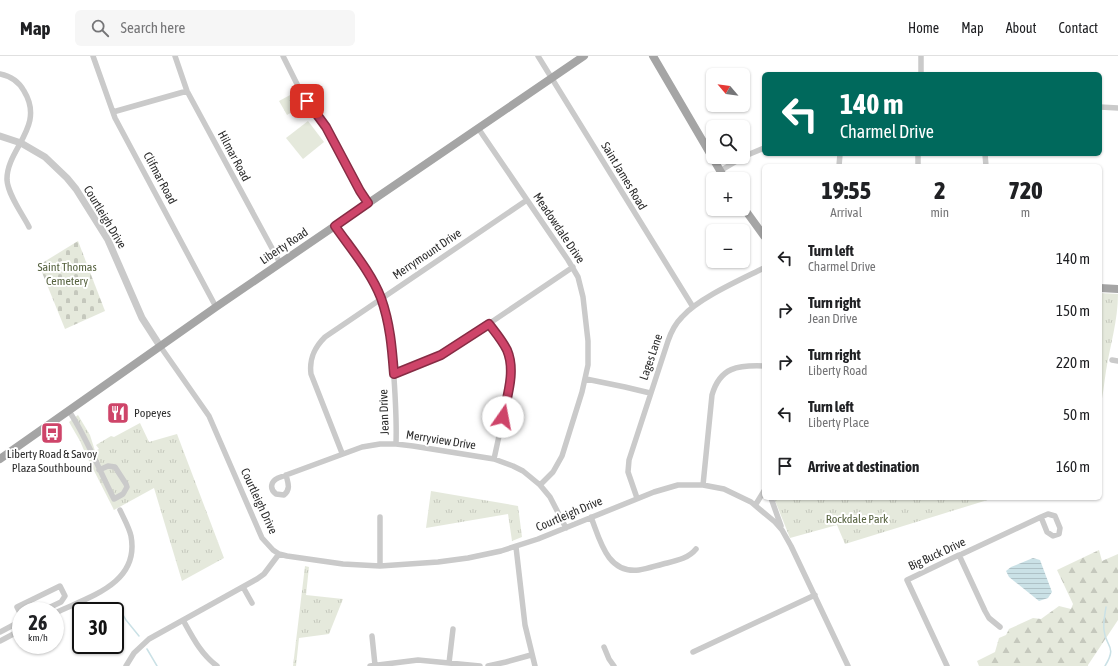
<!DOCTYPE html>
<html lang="en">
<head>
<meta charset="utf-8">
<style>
	body { margin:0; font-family:"Asap Condensed",sans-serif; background:#f6f6f6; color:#202124; height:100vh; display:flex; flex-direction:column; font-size:15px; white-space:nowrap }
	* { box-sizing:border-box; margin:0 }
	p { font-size:13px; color:#757577 }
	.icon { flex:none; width:22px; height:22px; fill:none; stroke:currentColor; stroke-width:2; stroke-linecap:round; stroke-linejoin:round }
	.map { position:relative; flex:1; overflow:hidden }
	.drawer { position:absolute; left:762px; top:108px; width:340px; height:336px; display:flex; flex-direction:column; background:#fff; border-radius:6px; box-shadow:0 1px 3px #0004 }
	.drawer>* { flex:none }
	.guide { position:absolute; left:762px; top:16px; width:340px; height:84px; border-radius:6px; box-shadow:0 1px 3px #0004; background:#00695c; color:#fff; overflow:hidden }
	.needle { width:26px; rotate:299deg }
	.fabs { position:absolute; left:706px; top:12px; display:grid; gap:8px }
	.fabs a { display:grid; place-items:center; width:44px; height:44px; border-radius:6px; background:#fff; box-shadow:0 1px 3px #0004; font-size:20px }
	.speed { position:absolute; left:12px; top:546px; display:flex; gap:8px; font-size:20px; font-weight:700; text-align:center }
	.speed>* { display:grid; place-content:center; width:52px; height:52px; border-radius:50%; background:#fff; box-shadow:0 1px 3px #0004; line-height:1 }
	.speed small { font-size:10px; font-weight:400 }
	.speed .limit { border:2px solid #111; border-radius:6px; background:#fff; color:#111 }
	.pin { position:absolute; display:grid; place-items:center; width:34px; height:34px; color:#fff; margin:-17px; border-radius:8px; box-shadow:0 2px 6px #0006 }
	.me { position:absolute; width:44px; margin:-22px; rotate:12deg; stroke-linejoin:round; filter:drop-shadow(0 0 3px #0008) }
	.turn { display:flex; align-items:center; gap:14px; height:84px; padding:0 12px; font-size:18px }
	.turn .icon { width:52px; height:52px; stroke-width:2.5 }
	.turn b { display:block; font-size:28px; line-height:34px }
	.eta { display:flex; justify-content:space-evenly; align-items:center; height:68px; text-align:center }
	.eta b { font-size:24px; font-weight:800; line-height:28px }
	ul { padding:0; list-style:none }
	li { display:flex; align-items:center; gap:12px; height:52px; padding:0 12px }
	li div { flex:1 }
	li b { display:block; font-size:15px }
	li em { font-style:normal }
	header { display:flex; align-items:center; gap:24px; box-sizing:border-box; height:56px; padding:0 20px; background:#fff; border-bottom:1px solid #e0e0e0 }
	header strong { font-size:19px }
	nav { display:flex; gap:22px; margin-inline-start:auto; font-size:14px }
	.search { width:280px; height:36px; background:#f6f6f6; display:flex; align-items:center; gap:10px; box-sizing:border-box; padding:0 14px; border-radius:6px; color:#757577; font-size:15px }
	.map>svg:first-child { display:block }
	.grass { fill:url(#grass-tufts) }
	.forest { fill:url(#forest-firs) }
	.cemetery { fill:url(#cemetery-stones) }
	.pitch { fill:#e5e9dc }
	.water { fill:url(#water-rules) }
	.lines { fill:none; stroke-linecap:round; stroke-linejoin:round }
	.stream { stroke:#cae1e6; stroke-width:1.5 }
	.minor { stroke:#cacaca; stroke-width:5.5 }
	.tertiary { stroke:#cacaca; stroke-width:7 }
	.primary { stroke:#a5a5a5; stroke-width:8 }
	.route-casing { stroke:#862c44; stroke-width:10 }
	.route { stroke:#ce4469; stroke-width:7 }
	.labels { text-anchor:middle; stroke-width:4; stroke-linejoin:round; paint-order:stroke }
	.street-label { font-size:12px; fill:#2d2d2d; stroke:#fff }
	.park-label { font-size:12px; fill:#576340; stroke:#fff }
	.poi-label { font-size:12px; fill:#2d2d2d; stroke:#fff; text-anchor:start }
</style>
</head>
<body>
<header>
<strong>Map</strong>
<div class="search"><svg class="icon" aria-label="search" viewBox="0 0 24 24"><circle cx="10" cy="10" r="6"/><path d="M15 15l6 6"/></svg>Search here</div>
<nav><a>Home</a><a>Map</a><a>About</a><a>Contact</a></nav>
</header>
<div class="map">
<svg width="1118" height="610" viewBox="0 0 1118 610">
	<defs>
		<pattern id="grass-tufts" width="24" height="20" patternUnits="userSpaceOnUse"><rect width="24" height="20" fill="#e5e9dc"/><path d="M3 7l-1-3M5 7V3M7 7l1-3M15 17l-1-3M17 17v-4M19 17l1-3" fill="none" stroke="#c5c8bd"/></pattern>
		<pattern id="forest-firs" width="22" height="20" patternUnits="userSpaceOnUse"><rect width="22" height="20" fill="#e5e9dc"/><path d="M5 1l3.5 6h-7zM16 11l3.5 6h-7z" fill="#c5c8bd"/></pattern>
		<pattern id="cemetery-stones" width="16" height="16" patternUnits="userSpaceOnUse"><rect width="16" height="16" fill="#e5e9dc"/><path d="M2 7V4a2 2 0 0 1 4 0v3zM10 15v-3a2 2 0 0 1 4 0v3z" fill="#c5c8bd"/></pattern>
		<pattern id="water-rules" width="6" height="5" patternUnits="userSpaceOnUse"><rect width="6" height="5" fill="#cae1e6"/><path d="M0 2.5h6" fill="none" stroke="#aec1c6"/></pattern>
	</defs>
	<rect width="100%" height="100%" fill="#fff"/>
	<path class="grass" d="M 292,38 L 299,52 L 287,59 L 279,45 Z
		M 1100,237 L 1118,238 C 1118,264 1110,290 1106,315 C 1104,328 1103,340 1100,352 Z
		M 78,359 L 90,379 L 95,395 L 99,393 L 96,389 L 111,380 L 114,381 L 140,367 L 149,386 L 177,378 L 224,502 L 182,525 L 154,432 L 114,454 L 86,399 L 80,385 L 69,366 Z
		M 431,435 L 518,450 L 522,481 L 512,485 L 508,458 L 426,472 Z
		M 774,442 L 994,442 L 845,488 L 837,469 L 790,482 Z
		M 305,510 L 309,511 L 306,539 L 343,543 L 329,578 L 299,582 L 296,610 L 293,610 Z"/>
	<path class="forest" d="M 1099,494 L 1102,505 L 1118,498 L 1118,564 L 1088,609 L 1088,610 L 979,610 L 977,605 L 995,596 L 999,582 L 1006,579 L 1009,573 L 1033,562 L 1041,563 L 1059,550 L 1071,553 L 1073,548 L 1057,514 Z"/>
	<path class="cemetery" d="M 78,185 L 105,255 L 65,273 L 39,209 Z"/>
	<path class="pitch" d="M 308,65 L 324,86 L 303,103 L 286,82 Z"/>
	<path class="water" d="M 1033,502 L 1040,504 L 1052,536 L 1048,542 L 1039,545 L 1009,521 L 1006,515 L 1011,511 Z"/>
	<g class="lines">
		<path class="stream" d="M 118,550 L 126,564 L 139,580
			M 147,593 L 157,610
			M 1105,610 C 1118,589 1105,591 1104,574 C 1103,566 1105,558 1106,551"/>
		<path class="minor" d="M 93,0 L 115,62 L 216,251
			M 175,0 L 187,35 L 280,207
			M 283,0 L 299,32 L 309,49 L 326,71 L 360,135 L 368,147
			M 538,0 L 693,251
			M 0,18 C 10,20 19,26 24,35 C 46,71 6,93 7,124 C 8,139 23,159 29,171
			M 921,18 L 921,0
			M 1100,51 L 1118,52
			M 113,56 L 187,35
			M 478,72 L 568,204 L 578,221 L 583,241 L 588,285 L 588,309 L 582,336 L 562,400 L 553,416 L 540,429
			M 985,98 L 986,110
			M 839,110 L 840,98
			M 918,110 L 918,98
			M 720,115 L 745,100 L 764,92
			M 335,170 C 351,193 370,216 381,242 C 389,263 391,286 393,308 C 395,335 397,361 396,388
			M 489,268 L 507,295 L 511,314 L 509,334 L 494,403
			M 160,290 L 209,360 L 262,482 L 273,494 L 279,498 L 287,500 L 343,508 L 380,510 L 438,506 L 468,502 L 501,495 L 538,483 L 654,436 L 678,429 L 703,429 L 724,433 L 751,446 L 775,466 L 782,474 L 791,490 L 848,610
			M 1112,304 L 1118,305
			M 394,318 L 433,302 L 450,294 L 573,211
			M 586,323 L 625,331 L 650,337
			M 69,355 C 87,382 99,414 114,443 L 123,438 L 127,431 L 126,428 L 115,411 L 108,410 L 99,414
			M 342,397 L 311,318 C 309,303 314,292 325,281 L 527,144
			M 286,419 C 288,427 291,433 284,439 L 276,438 C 269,433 271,425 278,422 L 362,391 L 380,388 L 396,388 L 413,390 L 494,403 L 513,410 L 523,415 L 540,429 L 550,441 L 566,472
			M 703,429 L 712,339 C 720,311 738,309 764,310
			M 637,442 L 628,416 L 629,404 L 668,285 C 671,276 675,268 682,261 C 699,242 740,224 764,212
			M 771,442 L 781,470
			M 756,448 L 764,435
			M 591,461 C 600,484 607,518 639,514 C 647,513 655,510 663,508 C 675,505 688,503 696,493
			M 516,491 L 525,569 L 535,610
			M 959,499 L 985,555 L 989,562 L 1000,571
			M 380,510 L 380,461
			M 243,531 L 252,547
			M 55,557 C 88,541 140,528 131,480 C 129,471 124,463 120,454
			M 21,559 L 17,551 L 60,530 L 65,540 L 61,546 L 42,555
			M 183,564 C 193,582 201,598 217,610
			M 0,576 L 21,565
			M 372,580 L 375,609
			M 0,585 L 21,574
			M 604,591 L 609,603 L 614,610
			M 693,596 L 815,539
			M 449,607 L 453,573
			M 126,610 L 134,597 L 149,583 L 257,523 L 264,518 L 279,498
			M 370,610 L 418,604 L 480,610
			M 488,610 L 506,606 L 531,599
			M 947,610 L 907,524 L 959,499 L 962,498 L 1041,461 L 1048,458 L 1055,460 L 1060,472 L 1059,478 L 1053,480 L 1047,476 L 1041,461"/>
		<path class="tertiary" d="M 0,80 L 21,87 L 45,101 L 67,122 L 76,133 L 108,184 L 142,262 L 160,290"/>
		<path class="primary" d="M 653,0 L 725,123
			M 743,151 L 764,180
			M 1100,232 L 1118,233
			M 0,403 L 216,251 L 584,0"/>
	</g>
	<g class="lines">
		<g class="route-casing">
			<path id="route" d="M 307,45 L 326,71 L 360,135 L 368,147 L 335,170 C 351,193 371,216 381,242 C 390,267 392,292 394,318 L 441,299 L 489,268 C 495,276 502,284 507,294 C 516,315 507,340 503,361"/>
		</g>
		<use href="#route" class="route"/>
	</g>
	<defs>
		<g id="restaurant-square" transform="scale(1.15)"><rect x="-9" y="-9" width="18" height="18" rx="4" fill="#ce4469" stroke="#fff"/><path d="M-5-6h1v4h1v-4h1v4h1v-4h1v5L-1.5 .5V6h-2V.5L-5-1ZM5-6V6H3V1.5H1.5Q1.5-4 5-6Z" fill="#fff"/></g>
		<g id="bus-square" transform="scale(1.15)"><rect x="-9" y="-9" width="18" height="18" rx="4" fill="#ce4469" stroke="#fff"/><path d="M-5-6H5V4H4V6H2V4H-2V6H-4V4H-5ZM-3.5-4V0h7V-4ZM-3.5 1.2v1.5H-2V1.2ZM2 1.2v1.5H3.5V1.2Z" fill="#fff"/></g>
	</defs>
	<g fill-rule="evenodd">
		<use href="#restaurant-square" x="118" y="357"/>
		<use href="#bus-square" x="52" y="377"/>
	</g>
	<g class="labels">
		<g class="street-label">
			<text transform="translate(234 100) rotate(62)" y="4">Hilmar Road</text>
			<text transform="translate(624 120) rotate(59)" y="4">Saint James Road</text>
			<text transform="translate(160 122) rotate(62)" y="4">Clifmar Road</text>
			<text transform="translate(105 161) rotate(59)" y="4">Courtleigh Drive</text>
			<text transform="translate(559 172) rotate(56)" y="4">Meadowdale Drive</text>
			<text transform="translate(284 190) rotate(-34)" y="4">Liberty Road</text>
			<text transform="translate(427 198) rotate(-34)" y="4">Merrymount Drive</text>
			<text transform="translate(651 301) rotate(-71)" y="4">Lages Lane</text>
			<text transform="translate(384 356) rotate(-92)" y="4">Jean Drive</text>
			<text transform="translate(441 384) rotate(9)" y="4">Merryview Drive</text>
			<text transform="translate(259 445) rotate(65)" y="4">Courtleigh Drive</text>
			<text transform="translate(569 458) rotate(-23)" y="4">Courtleigh Drive</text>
			<text transform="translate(937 498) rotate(-25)" y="4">Big Buck Drive</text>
		</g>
		<g class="park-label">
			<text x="67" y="215">Saint Thomas<tspan x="67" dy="14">Cemetery</tspan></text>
			<text x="857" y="467">Rockdale Park</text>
		</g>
		<g class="poi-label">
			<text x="134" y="361">Popeyes</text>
			<text x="52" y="402" text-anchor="middle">Liberty Road &amp; Savoy<tspan x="52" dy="14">Plaza Southbound</tspan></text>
		</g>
	</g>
</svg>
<div class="fabs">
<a><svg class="needle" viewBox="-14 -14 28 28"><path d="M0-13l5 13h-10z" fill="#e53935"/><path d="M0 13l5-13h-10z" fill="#757577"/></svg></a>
<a><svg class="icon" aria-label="search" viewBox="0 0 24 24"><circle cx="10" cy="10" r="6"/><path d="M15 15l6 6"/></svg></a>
<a>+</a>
<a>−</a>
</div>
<div class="speed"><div>26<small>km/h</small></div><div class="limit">30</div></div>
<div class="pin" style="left:307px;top:45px;background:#d93025"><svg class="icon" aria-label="arrive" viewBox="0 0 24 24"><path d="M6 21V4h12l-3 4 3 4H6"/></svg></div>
<svg class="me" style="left:503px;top:361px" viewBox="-20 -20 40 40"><circle r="19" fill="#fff"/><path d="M0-13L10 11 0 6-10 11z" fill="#ce4469"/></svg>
<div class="guide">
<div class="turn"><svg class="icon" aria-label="left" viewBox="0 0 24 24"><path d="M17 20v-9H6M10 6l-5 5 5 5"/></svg><div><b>140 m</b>Charmel Drive</div></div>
</div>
<section class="drawer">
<div class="eta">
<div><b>19:55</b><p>Arrival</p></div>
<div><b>2</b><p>min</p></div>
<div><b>720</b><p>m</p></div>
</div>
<ul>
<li><svg class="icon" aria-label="left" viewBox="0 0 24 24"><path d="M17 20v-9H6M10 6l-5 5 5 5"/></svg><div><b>Turn left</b><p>Charmel Drive</p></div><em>140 m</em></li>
<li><svg class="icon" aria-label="right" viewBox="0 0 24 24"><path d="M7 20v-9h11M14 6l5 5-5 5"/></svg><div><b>Turn right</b><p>Jean Drive</p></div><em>150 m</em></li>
<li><svg class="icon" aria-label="right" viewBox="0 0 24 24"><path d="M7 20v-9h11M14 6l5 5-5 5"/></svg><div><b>Turn right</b><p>Liberty Road</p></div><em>220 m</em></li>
<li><svg class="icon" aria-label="left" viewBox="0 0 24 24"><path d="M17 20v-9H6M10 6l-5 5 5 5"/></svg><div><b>Turn left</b><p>Liberty Place</p></div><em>50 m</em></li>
<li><svg class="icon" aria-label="arrive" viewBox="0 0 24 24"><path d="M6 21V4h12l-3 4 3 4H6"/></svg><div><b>Arrive at destination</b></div><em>160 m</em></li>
</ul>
</section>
</div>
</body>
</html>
